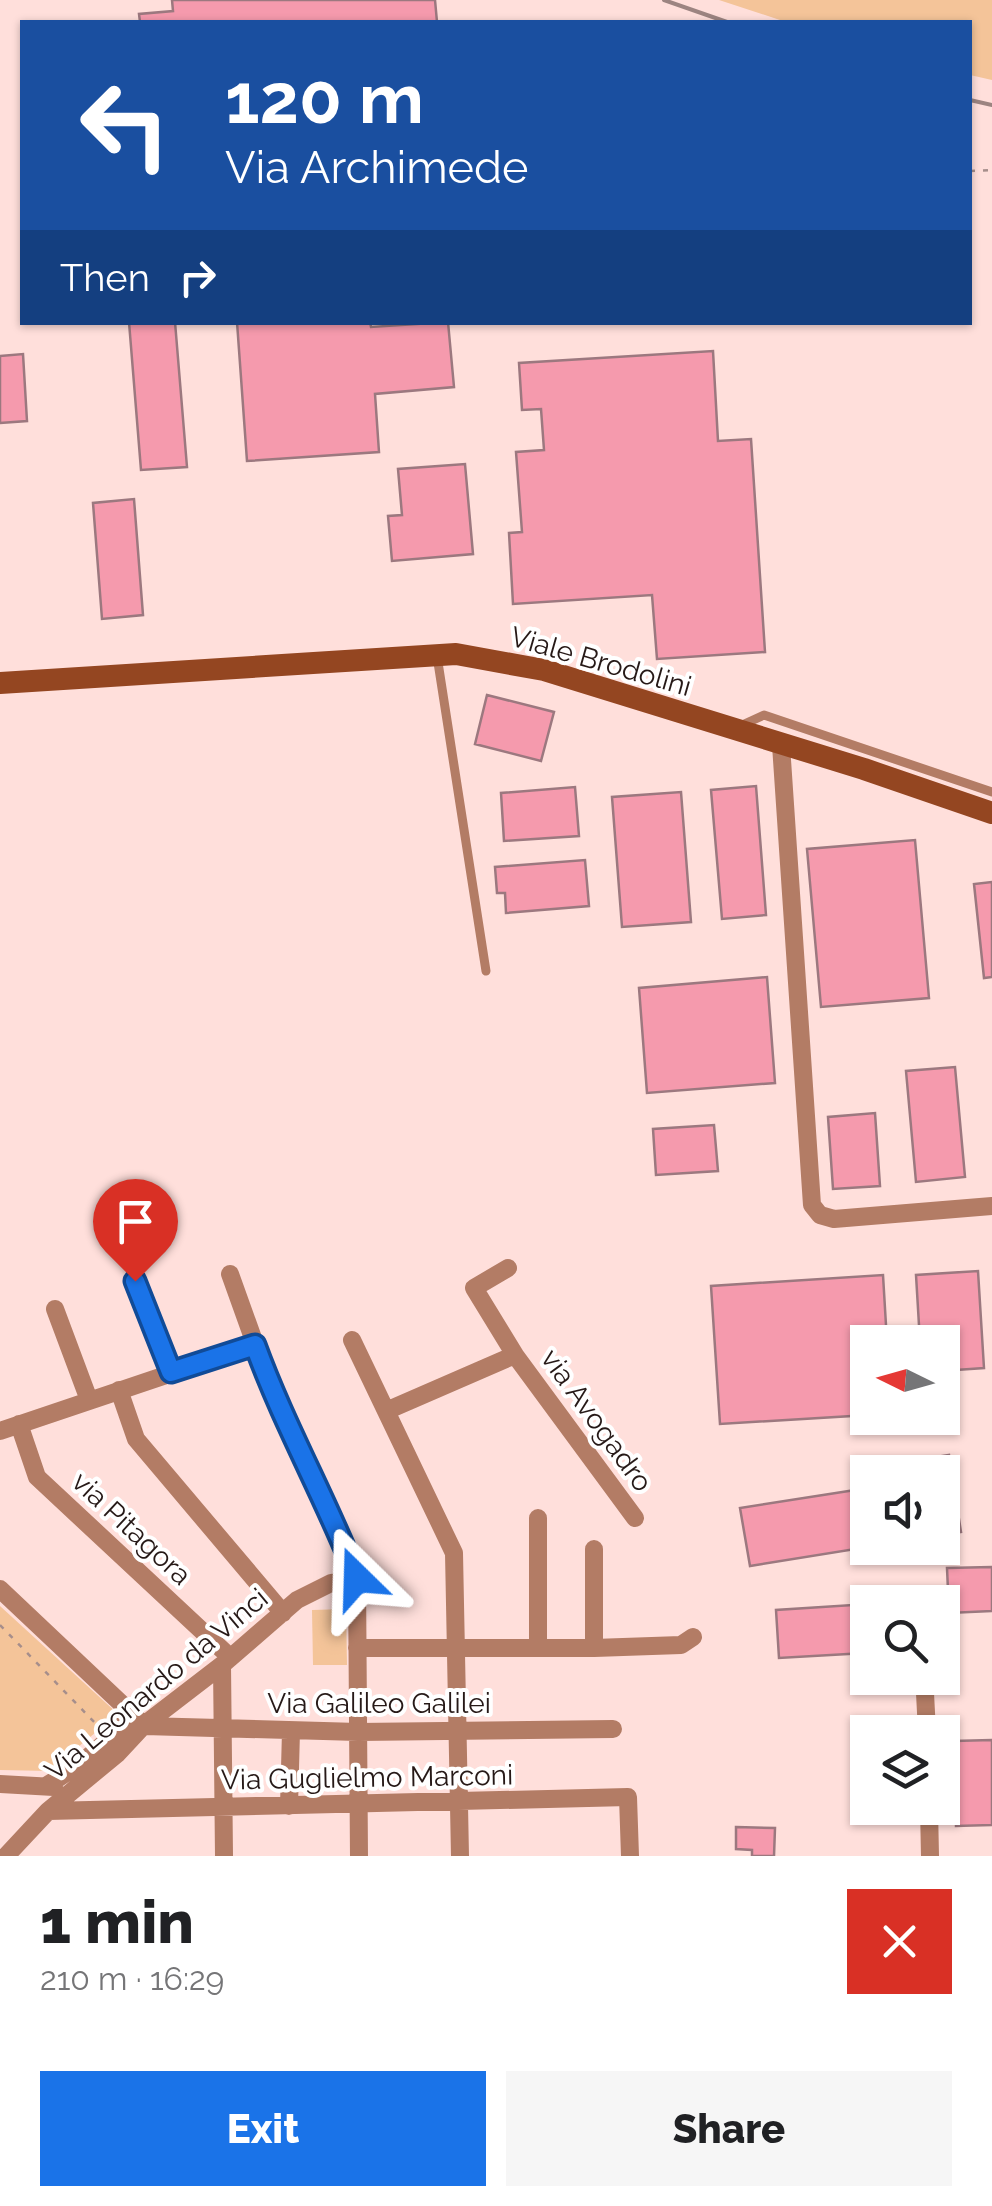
<!DOCTYPE html>
<html lang="en">
<head>
<meta charset="utf-8">
<style>
	body { margin:0; font-family:Raleway,sans-serif; background:#f6f6f6; color:#202124; height:100vh; display:flex; flex-direction:column; font-size:38px; white-space:nowrap }
	* { box-sizing:border-box; margin:0 }
	p { font-size:32px; color:#757577 }
	.icon { flex:none; width:55px; height:55px; fill:none; stroke:currentColor; stroke-width:2; stroke-linecap:round; stroke-linejoin:round }
	.map { position:relative; height:1856px; overflow:hidden }
	.details { display:flex; flex-direction:column; background:#fff; flex:1 }
	.details>* { flex:none }
	.banner { position:absolute; left:20px; top:20px; width:952px; height:305px; border-radius:0px; box-shadow:0 2px 8px #0004; background:#1a4fa0; color:#fff; overflow:hidden }
	.needle { width:65px; rotate:275deg }
	.controls { position:absolute; left:850px; top:1325px; display:grid; gap:20px }
	.controls a { display:grid; place-items:center; width:110px; height:110px; border-radius:0px; background:#fff; box-shadow:0 2px 8px #0004; font-size:50px }
	.pin { position:absolute; display:grid; place-items:center; width:85px; height:85px; color:#fff; margin:-102px -42px; border-radius:50% 50% 50% 0; rotate:-45deg; box-shadow:0 0 10px #0007 }
	.pin .icon { rotate:45deg }
	.me { position:absolute; width:110px; margin:-55px; rotate:338deg; stroke-linejoin:round; filter:drop-shadow(0 0 8px #0008) }
	.turn { display:flex; align-items:center; gap:35px; height:210px; padding:0 40px; font-size:45px }
	.turn .icon { width:130px; height:130px; stroke-width:2.5 }
	.turn b { display:block; font-size:70px; line-height:85px }
	.then { display:flex; align-items:center; height:95px; padding:0 40px; background:#0003; gap:20px; font-size:38px }
	.round { display:grid; place-items:center; flex:none; width:105px; height:105px; border-radius:0px; background:#f6f6f6 }
	.overview { display:flex; align-items:center; justify-content:space-between; height:170px; padding:0 40px }
	h1 { font-size:60px; font-weight:800; line-height:75px }
	.cta { display:flex; gap:20px; margin-top:auto; padding:20px 40px }
	.cta a { flex:1; height:115px; border-radius:0px; background:#1a73e8; color:#fff; font-size:40px; font-weight:800; line-height:115px; text-align:center }
	.cta a+a { background:#f6f6f6; color:#202124 }
	.map>svg:first-child { display:block }
	.green { fill:#f4c499 }
	.building { fill:#f59aad; stroke:#9c787f; stroke-width:2.5 }
	.lines { fill:none; stroke-linecap:round; stroke-linejoin:round }
	.path { stroke:#a68e8b; stroke-width:2.5; stroke-dasharray:5 8; stroke-linecap:butt }
	.lane { stroke:#b37c65; stroke-width:9 }
	.street { stroke:#b37c65; stroke-width:18 }
	.secondary { stroke:#944621; stroke-width:22 }
	.rail { stroke:#9c8481; stroke-width:4 }
	.route-casing { stroke:#114b97; stroke-width:25 }
	.route { stroke:#1a73e8; stroke-width:18 }
	.labels { text-anchor:middle; stroke-width:8; stroke-linejoin:round; paint-order:stroke }
	.street-label { font-size:28px; fill:#261917; stroke:#fff }
</style>
</head>
<body>
<div class="map">
<svg width="992" height="1856" viewBox="0 0 992 1856">
	<rect width="100%" height="100%" fill="#ffdfdb"/>
	<path class="green" d="M 719,0 L 992,0 L 992,80 L 970,75 L 970,22 L 786,22 Z
		M 0,1606 L 118,1714 L 49,1771 L 0,1770 Z
		M 346,1609 L 347,1665 L 313,1665 L 312,1610 Z"/>
	<path class="building" d="M 172,0 L 435,0 L 437,22 L 140,22 L 139,14 L 173,11 Z
		M 129,322 L 175,322 L 187,467 L 141,470 Z
		M 237,322 L 370,322 L 371,327 L 448,322 L 454,387 L 375,394 L 379,452 L 247,461 Z
		M 713,351 L 718,441 L 751,439 L 765,652 L 657,659 L 652,595 L 513,604 L 509,533 L 522,532 L 516,452 L 544,450 L 541,409 L 522,410 L 519,363 Z
		M 23,354 L 27,421 L 0,423 L 0,356 Z
		M 465,464 L 473,554 L 392,561 L 388,516 L 402,515 L 398,469 Z
		M 134,499 L 143,615 L 102,619 L 93,503 Z
		M 487,695 L 554,712 L 541,761 L 475,744 Z
		M 756,786 L 766,915 L 722,919 L 711,790 Z
		M 575,787 L 579,836 L 504,841 L 501,793 Z
		M 681,792 L 691,922 L 622,927 L 612,797 Z
		M 915,840 L 929,998 L 821,1007 L 807,849 Z
		M 585,860 L 589,906 L 506,913 L 505,893 L 497,893 L 495,867 Z
		M 992,882 L 992,977 L 984,978 L 974,884 Z
		M 767,977 L 775,1083 L 647,1093 L 639,988 Z
		M 955,1067 L 965,1177 L 916,1182 L 906,1071 Z
		M 875,1113 L 880,1186 L 833,1189 L 828,1117 Z
		M 714,1125 L 718,1171 L 656,1175 L 653,1129 Z
		M 978,1271 L 984,1368 L 942,1371 L 942,1342 L 920,1342 L 916,1275 Z
		M 883,1275 L 887,1342 L 868,1342 L 868,1415 L 720,1424 L 711,1286 Z
		M 949,1455 L 961,1532 L 942,1535 L 942,1456 Z
		M 868,1488 L 868,1547 L 750,1566 L 740,1508 Z
		M 992,1567 L 992,1611 L 949,1613 L 947,1568 Z
		M 868,1604 L 865,1653 L 779,1658 L 776,1610 Z
		M 992,1740 L 992,1825 L 956,1826 L 954,1741 Z
		M 736,1827 L 775,1828 L 774,1856 L 752,1856 L 752,1850 L 736,1849 Z"/>
	<g class="lines">
		<path class="path" d="M 970,171 L 992,170
			M 0,1625 L 100,1728"/>
		<path class="lane" d="M 437,656 L 486,971
			M 740,726 L 764,715 L 992,792"/>
		<path class="street" d="M 781,745 L 812,1205 L 820,1215 L 834,1219 L 992,1206
			M 508,1268 L 474,1288 L 515,1355
			M 230,1274 L 273,1394 L 314,1483 L 334,1519 L 357,1578 L 359,1856
			M 135,1281 L 171,1372
			M 55,1309 L 89,1400
			M 352,1340 L 454,1553 L 460,1856
			M 119,1390 L 136,1439 L 283,1613
			M 386,1411 L 515,1355 L 635,1518
			M 19,1424 L 37,1477 L 230,1657
			M 0,1431 L 255,1345
			M 538,1518 L 538,1648
			M 0,1589 L 144,1725
			M 357,1648 L 594,1648 L 681,1645 L 693,1637
			M 594,1648 L 594,1549
			M 222,1665 L 224,1856
			M 925,1693 L 927,1732
			M 145,1726 L 358,1732 L 613,1729
			M 0,1784 L 54,1787
			M 46,1786 C 78,1766 109,1744 131,1713
			M 289,1806 L 291,1731
			M 929,1808 L 930,1856
			M 48,1811 L 628,1797 L 630,1856
			M 6,1856 L 48,1811 L 117,1754 L 144,1725 L 222,1665 L 297,1600 L 331,1583 L 357,1578"/>
		<path class="secondary" d="M 0,683 L 456,654 L 544,670 L 864,769 L 992,813"/>
		<path class="rail" d="M 664,0 L 727,22
			M 970,100 L 992,105"/>
	</g>
	<g class="lines">
		<g class="route-casing">
			<path id="route" d="M 135,1281 L 171,1372 L 255,1345 C 284,1425 326,1499 357,1578"/>
		</g>
		<use href="#route" class="route"/>
	</g>
	<g class="labels">
		<g class="street-label">
			<text transform="translate(601 661) rotate(16)" y="10">Viale Brodolini</text>
			<text transform="translate(597 1420) rotate(54)" y="10">via Avogadro</text>
			<text transform="translate(132 1528) rotate(43)" y="10">via Pitagora</text>
			<text transform="translate(156 1684) rotate(-40)" y="10">Via Leonardo da Vinci</text>
			<text x="379" y="1713">Via Galileo Galilei</text>
			<text transform="translate(367 1777) rotate(-1)" y="10">Via Guglielmo Marconi</text>
		</g>
	</g>
</svg>
<div class="controls">
<a><svg class="needle" viewBox="-14 -14 28 28"><path d="M0-13l5 13h-10z" fill="#e53935"/><path d="M0 13l5-13h-10z" fill="#757577"/></svg></a>
<a><svg class="icon" aria-label="sound" viewBox="0 0 24 24"><path d="M4 9h4l5-4v14l-5-4H4zM17 9q2 3 0 6"/></svg></a>
<a><svg class="icon" aria-label="search" viewBox="0 0 24 24"><circle cx="10" cy="10" r="6"/><path d="M15 15l6 6"/></svg></a>
<a><svg class="icon" aria-label="layers" viewBox="0 0 24 24"><path d="M12 4l9 5-9 5-9-5zM3 14l9 5 9-5"/></svg></a>
</div>
<div class="pin" style="left:135px;top:1281px;background:#d93025"><svg class="icon" aria-label="arrive" viewBox="0 0 24 24"><path d="M6 21V4h12l-3 4 3 4H6"/></svg></div>
<svg class="me" style="left:357px;top:1578px" viewBox="-20 -20 40 40"><path d="M0-17L14 15 0 8-14 15z" fill="#1a73e8" stroke="#fff" stroke-width="4"/></svg>
<div class="banner">
<div class="turn"><svg class="icon" aria-label="left" viewBox="0 0 24 24"><path d="M17 20v-9H6M10 6l-5 5 5 5"/></svg><div><b>120 m</b>Via Archimede</div></div>
<div class="then">Then<svg class="icon" aria-label="right" viewBox="0 0 24 24"><path d="M7 20v-9h11M14 6l5 5-5 5"/></svg></div>
</div>
</div>
<section class="details">
<div class="overview"><div><h1>1 min</h1><p>210 m · 16:29</p></div><a class="round" style="background:#d93025;color:#fff"><svg class="icon" aria-label="close" viewBox="0 0 24 24"><path d="M6 6l12 12M18 6L6 18"/></svg></a></div>
<div class="cta"><a>Exit</a><a>Share</a></div>
</section>
</body>
</html>
